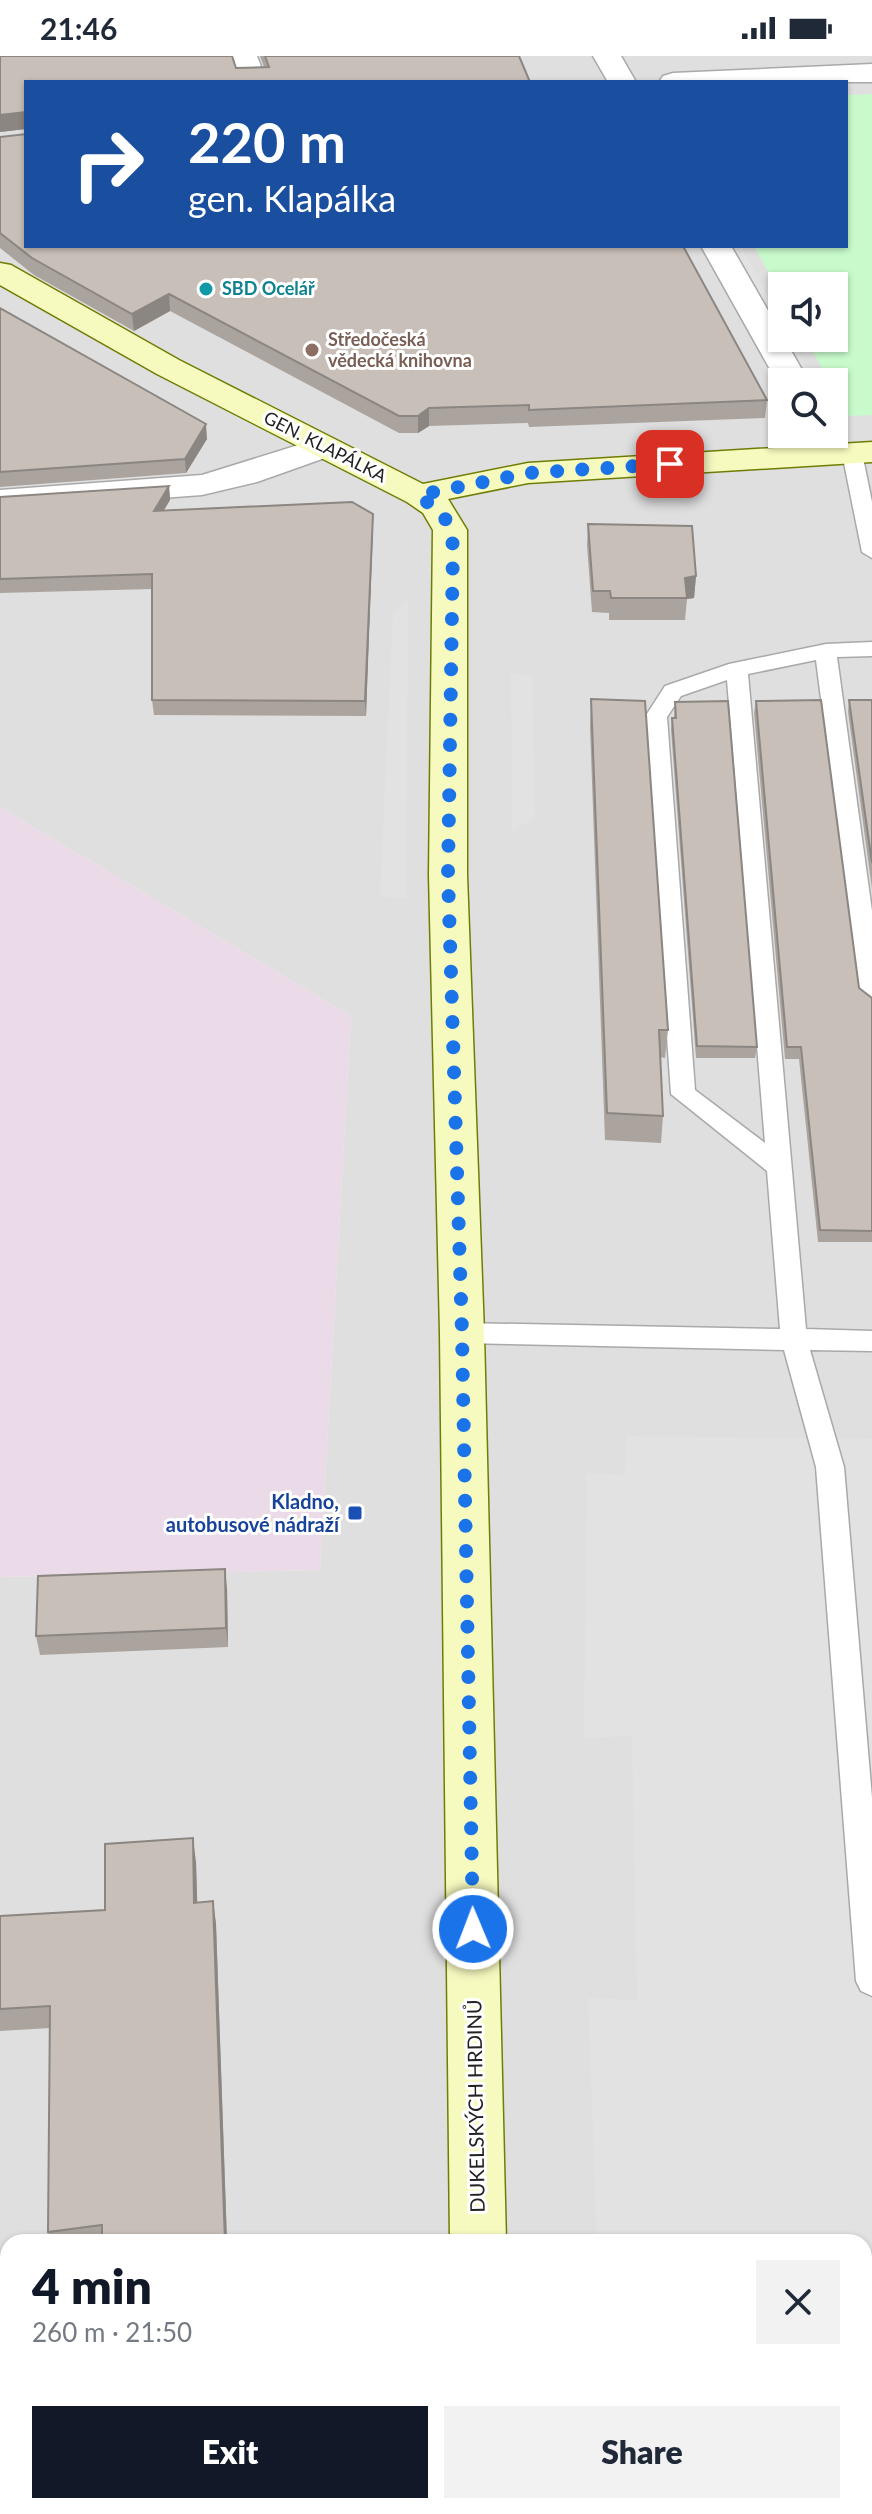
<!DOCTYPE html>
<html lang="en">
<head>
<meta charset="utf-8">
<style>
	body { margin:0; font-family:Lato,sans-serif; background:#f2f2f3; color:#1f2937; height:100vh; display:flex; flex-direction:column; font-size:30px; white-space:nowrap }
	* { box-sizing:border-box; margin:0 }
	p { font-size:26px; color:#747a83 }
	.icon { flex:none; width:44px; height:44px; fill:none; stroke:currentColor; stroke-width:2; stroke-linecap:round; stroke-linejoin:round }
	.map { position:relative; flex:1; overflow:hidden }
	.sheet { position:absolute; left:0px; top:2178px; width:872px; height:280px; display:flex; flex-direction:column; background:#fff; border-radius:24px 24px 0 0; box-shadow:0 2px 6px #0004 }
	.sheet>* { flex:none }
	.banner { position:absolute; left:24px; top:24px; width:824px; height:168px; border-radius:0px; box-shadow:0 2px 6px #0004; background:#1a4fa0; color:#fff; overflow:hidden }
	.controls { position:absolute; left:768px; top:216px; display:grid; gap:16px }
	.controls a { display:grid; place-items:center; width:80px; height:80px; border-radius:0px; background:#fff; box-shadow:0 2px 6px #0004; font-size:40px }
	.pin { position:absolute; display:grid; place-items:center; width:68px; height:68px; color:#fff; margin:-34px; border-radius:16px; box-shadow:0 4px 12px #0006 }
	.me { position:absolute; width:88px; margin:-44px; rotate:359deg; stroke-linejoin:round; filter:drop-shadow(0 0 6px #0008) }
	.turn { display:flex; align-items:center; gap:28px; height:168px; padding:0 32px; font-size:36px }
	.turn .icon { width:104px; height:104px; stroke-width:2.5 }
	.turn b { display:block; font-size:56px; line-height:68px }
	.round { display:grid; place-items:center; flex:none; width:84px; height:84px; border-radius:0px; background:#f2f2f3 }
	.headline { display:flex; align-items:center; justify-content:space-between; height:136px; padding:0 32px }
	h1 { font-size:48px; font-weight:800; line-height:60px; color:#111827 }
	.primary-button { display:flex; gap:16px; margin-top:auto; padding:16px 32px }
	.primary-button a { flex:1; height:92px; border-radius:0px; background:#111827; color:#fff; font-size:32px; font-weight:800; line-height:92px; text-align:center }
	.primary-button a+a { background:#f2f2f3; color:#1f2937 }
	.status { display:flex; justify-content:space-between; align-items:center; height:56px; padding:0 40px; background:#fff; direction:ltr }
	.status svg { height:22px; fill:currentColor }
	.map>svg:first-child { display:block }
	.residential { fill:#e0dfdf; fill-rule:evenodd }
	.industrial { fill:#ebdbe8 }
	.grass { fill:#cdebb0 }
	.park { fill:#c8facc }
	.parking { fill:#e2e2e2 }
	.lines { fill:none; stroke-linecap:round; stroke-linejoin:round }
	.lane-casing { stroke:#a9a9a9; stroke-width:3 }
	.street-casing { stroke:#a9a9a9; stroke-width:3 }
	.secondary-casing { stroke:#707d05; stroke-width:3 }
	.lane { fill:#fff; fill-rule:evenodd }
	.street { fill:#fff; fill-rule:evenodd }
	.secondary { fill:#f7fabf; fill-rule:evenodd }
	.wall { fill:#aba49e }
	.shaded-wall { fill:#8b8681 }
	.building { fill:#c7bfb8; stroke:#8b8681; stroke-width:2 }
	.route { stroke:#1a73e8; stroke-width:14; stroke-dasharray:0 25.2 }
	.culture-dot { fill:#0f9aa8; stroke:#fff; stroke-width:3 }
	.education-dot { fill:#8d6e63; stroke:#fff; stroke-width:3 }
	.transit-dot { fill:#1a4fb4; stroke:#fff; stroke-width:3 }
	.labels { text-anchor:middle; stroke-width:6; stroke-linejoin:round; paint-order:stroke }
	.far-culture-label { font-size:18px; font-weight:bold; fill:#0d838f; stroke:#fff; text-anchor:start }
	.far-education-label { font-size:18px; font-weight:bold; fill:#785e54; stroke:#fff; text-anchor:start }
	.far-street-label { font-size:18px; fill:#222; stroke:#fff }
	.transit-label { font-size:20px; font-weight:bold; fill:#164399; stroke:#fff; text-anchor:end }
	.street-label { font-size:20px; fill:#222; stroke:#fff }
</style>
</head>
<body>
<div class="status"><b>21:46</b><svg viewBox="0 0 49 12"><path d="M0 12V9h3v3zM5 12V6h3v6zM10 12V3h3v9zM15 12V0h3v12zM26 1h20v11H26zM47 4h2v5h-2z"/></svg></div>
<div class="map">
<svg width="872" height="2458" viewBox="0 0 872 2458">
	<rect width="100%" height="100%" fill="#f2efe9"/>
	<path class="residential" d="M 0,0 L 872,0 L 872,2458 L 0,2458 L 0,1521 L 320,1514 L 351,960 L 0,751 ZM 26,26 L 846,26 L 846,190 L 26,190 ZM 782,230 L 834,230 L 834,282 L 782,282 ZM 782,326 L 834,326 L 834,378 L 782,378 ZM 8,2186 L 864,2186 L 864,2450 L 8,2450 Z"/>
	<path class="industrial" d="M 0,751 L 351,960 L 320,1514 L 0,1521 Z"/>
	<path class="grass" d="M 864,2371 L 872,2371 L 872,2458 L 595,2458 L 594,2450 L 864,2450 Z"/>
	<path class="park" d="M 872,38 L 872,359 L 849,360 L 834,333 L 834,326 L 830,326 L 805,282 L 834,282 L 834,230 L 782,230 L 782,241 L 754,190 L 846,190 L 846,39 Z"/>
	<path class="parking" d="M 719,190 L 741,190 L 782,266 L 782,282 L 791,282 L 807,312 L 785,312 Z
		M 408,544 L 406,842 L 380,841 L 393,556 Z
		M 511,616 L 532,622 L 535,762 L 512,775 Z
		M 626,1380 L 872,1383 L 872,2334 L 864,2334 L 864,2186 L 597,2186 L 588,1942 L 637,1944 L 632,1680 L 584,1682 L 587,1417 L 625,1420 Z"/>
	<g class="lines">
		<g class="lane-casing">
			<path id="lane" d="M 852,391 L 862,397 L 872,446 L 872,502 L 862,496 L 842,397 Z
				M 872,586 L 872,600 L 837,601 L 872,855 L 872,952 L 864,949 L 860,943 L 816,604 L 748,618 L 806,1273 L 872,1275 L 872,1295 L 810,1294 L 844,1411 L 872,1742 L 872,1940 L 861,1935 L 856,1925 L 816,1411 L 784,1294 L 462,1287 L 453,1284 L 449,1277 L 453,1270 L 462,1267 L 780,1273 L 767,1115 L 671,1038 L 645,661 L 665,630 L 729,608 L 826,588 ZM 727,624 L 765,1087 L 695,1034 L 667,661 L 681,640 Z"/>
		</g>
		<g class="street-casing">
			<path id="street" d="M 229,0 L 257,0 L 267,26 L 239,26 Z
				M 593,0 L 621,0 L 636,26 L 608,26 Z
				M 872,8 L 872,26 L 659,26 L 663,20 L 673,17 Z
				M 701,190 L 731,190 L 809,326 L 782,326 L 781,333 Z
				M 324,381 L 336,384 L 341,391 L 336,398 L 257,426 L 202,439 L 0,454 L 0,434 L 202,419 Z"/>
		</g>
		<g class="secondary-casing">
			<path id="secondary" d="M 0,207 L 11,209 L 179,304 L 423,428 L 528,407 L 872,386 L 872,406 L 528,427 L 448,443 L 467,474 L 467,819 L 484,1277 L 506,2186 L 450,2186 L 440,1277 L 429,819 L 433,474 L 423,457 L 407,446 L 157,318 L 0,229 Z
				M 449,2450 L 509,2450 L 509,2458 L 449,2458 Z"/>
		</g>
		<use href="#lane" class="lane"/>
		<use href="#street" class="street"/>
		<use href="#secondary" class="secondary"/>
	</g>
	<path class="wall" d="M 0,0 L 236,12 L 264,11 L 260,0 L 519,0 L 26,73 L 0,76 Z
		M 0,81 L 767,344 L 765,362 L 529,371 L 528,367 L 429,370 L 418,377 L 399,377 L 170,255 L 134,275 L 34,219 L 0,192 Z
		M 0,252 L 207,383 L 186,417 L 0,431 Z
		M 169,430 L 170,444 L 164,454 L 373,458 L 366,660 L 154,659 L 152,644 L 152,533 L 0,537 L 0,441 Z
		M 588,468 L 696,520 L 694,542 L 687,543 L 685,564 L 609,564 L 609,557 L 592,556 L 587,489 Z
		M 591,643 L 668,974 L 665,1002 L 660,1001 L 663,1060 L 661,1087 L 605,1084 L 590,671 Z
		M 849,644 L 872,644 L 872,833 L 848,656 Z
		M 756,645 L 859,932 L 872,942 L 872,1186 L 818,1186 L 799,1003 L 785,1003 L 754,657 Z
		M 675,646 L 757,991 L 755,1002 L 696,1002 L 671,674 L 672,662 L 674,662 Z
		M 227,1533 L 228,1591 L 40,1599 L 36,1580 Z
		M 196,1806 L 197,1847 L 213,1845 L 216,1868 L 227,2186 L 51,2186 L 48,2176 L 50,1972 L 0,1975 L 0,1860 L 105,1854 Z
		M 8,2450 L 225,2450 L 218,2458 L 0,2458 Z"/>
	<path class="shaded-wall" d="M 26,56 L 26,73 L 0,76 L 0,59 Z
		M 169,238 L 170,255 L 134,275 L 132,258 Z
		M 429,352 L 429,370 L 418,377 L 418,360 Z
		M 206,368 L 207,383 L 186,417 L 185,403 Z
		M 169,430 L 170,444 L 155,469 L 154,455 Z
		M 373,458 L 373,473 L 366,660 L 365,645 Z
		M 696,520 L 694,542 L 687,543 L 685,522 Z
		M 225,1513 L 227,1533 L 228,1591 L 226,1572 Z
		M 193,1782 L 196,1806 L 198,1870 L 194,1847 Z
		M 213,1845 L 216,1868 L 227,2186 L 225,2186 Z
		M 212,2450 L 225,2450 L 218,2458 L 214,2458 Z"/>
	<path class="building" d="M 0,0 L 232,0 L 236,12 L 269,11 L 265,0 L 519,0 L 530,26 L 26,26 L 26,56 L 0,59 Z
		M 26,78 L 26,190 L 683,190 L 767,344 L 529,354 L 529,349 L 429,352 L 418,360 L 399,360 L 169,238 L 132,258 L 32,202 L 0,177 L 0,81 Z
		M 0,252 L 206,368 L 185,403 L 0,416 Z
		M 169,430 L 154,455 L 352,446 L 373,458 L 365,645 L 152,644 L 152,518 L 0,523 L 0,441 Z
		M 588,468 L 692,470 L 696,520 L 685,522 L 687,542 L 611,542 L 610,535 L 593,535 Z
		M 591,643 L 645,645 L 668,974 L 659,974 L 663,1060 L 607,1057 Z
		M 821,644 L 859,932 L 872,942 L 872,1175 L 820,1174 L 801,991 L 787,991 L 756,645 Z
		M 849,644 L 872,644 L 872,807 Z
		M 728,645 L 757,991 L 697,990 L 672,662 L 676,662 L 675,646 Z
		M 225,1513 L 226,1572 L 36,1580 L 38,1520 Z
		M 193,1782 L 194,1847 L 213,1845 L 225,2186 L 102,2186 L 102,2169 L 48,2176 L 50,1950 L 0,1953 L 0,1860 L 105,1854 L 105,1788 Z
		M 8,2275 L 8,2450 L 144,2450 L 29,2458 L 0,2458 L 0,2276 Z"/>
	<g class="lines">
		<path class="route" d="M 473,1873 L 462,1277 L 448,819 L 453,489 L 445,462 L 419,439 L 528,417 L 670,408"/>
	</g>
	<circle class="culture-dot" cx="206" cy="233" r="8"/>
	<circle class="education-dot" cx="312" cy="294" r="8"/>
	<rect class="transit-dot" x="347" y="1449" width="16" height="16" rx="4"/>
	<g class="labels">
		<g class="far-culture-label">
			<text x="222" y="239">SBD Ocelář</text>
		</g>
		<g class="far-education-label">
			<text x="328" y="290">Středočeská<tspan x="328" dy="21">vědecká knihovna</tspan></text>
		</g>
		<g class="far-street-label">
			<text transform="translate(325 391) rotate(27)" y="6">GEN. KLAPÁLKA</text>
		</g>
		<g class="transit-label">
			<text x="339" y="1453">Kladno,<tspan x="339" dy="23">autobusové nádraží</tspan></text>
		</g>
		<g class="street-label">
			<text transform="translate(476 2050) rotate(-91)" y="7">DUKELSKÝCH HRDINŮ</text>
		</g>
	</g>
</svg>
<div class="controls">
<a><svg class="icon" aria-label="sound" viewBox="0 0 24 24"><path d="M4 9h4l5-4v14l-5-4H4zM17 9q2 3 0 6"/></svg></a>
<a><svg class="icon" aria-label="search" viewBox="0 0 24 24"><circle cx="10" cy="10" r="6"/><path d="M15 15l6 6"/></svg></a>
</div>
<div class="pin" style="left:670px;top:408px;background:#d93025"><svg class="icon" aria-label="arrive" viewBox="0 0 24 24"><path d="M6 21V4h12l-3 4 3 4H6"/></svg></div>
<svg class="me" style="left:473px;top:1873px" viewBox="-20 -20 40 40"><circle r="17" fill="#1a73e8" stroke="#fff" stroke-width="3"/><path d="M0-11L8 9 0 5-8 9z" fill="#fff"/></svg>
<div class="banner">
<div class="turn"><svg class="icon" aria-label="right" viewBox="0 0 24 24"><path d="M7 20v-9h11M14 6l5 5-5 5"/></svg><div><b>220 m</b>gen. Klapálka</div></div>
</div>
<section class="sheet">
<div class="headline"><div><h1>4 min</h1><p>260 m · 21:50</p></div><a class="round"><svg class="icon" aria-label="close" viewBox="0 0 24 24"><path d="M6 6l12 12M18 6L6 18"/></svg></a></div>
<div class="primary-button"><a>Exit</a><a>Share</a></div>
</section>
</div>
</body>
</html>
